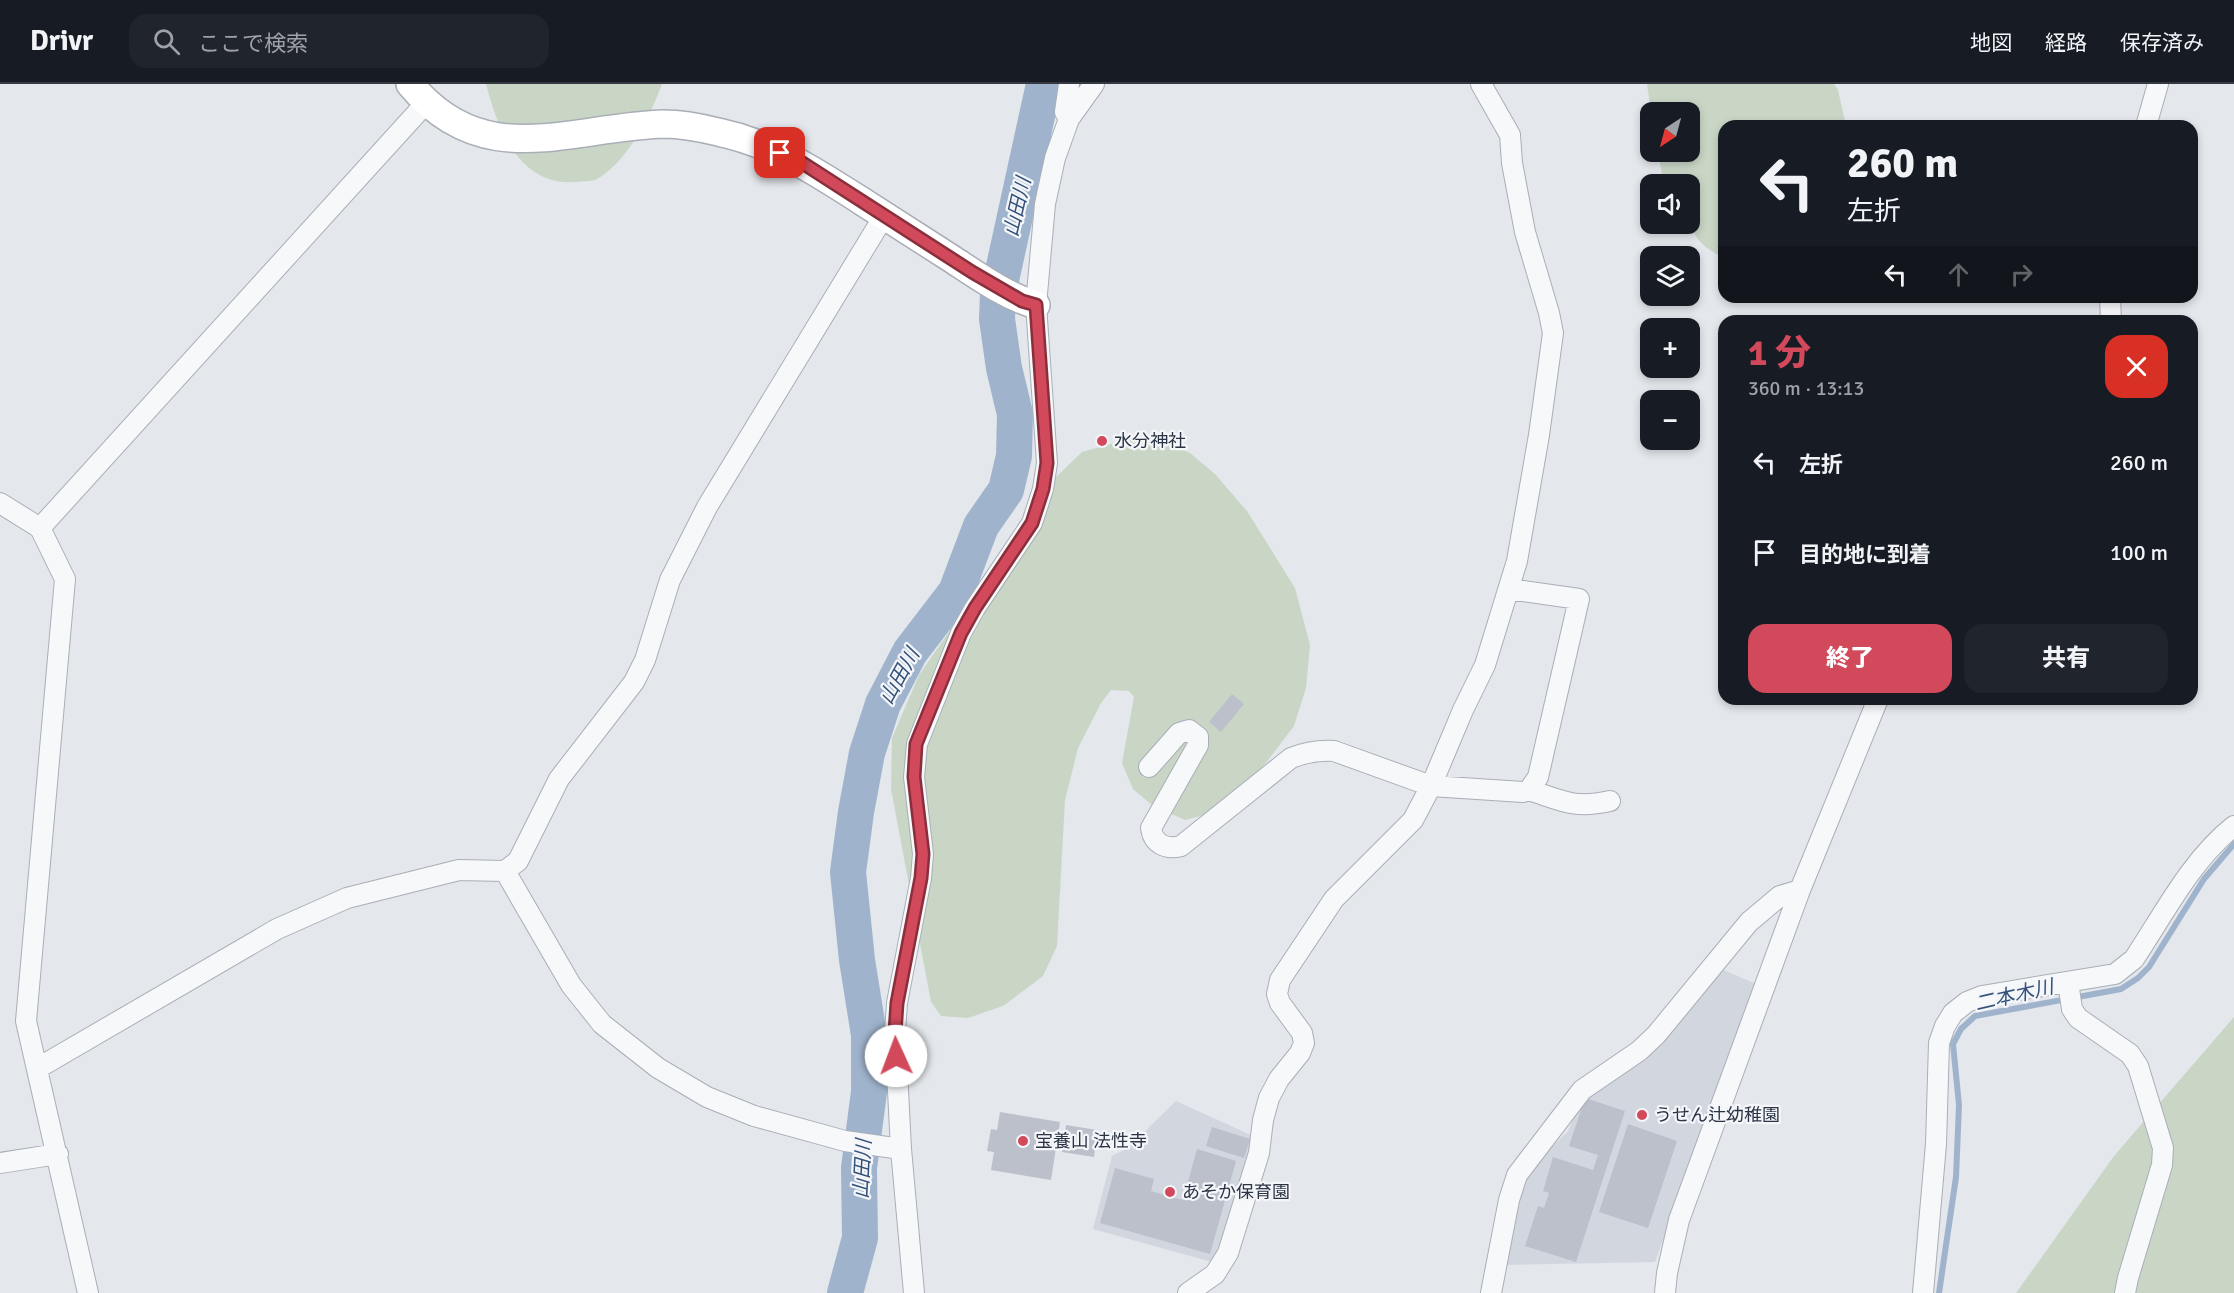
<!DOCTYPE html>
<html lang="ja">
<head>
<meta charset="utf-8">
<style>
	body { margin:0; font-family:Signika,"Noto Sans JP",sans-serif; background:#20242c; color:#f1f3f6; height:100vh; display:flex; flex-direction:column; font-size:22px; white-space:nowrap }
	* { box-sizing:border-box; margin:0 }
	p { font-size:20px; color:#9ea1a6 }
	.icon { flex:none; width:33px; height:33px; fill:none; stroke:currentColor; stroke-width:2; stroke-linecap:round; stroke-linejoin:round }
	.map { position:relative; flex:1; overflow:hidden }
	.side { position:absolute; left:1718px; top:231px; width:480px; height:390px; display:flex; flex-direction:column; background:#171b24; border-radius:18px; box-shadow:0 3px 9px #0003 }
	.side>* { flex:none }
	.banner { position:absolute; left:1718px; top:36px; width:480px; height:183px; border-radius:18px; box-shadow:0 3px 9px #0003; background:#171b24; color:#f1f3f6; overflow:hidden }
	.needle { width:39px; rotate:216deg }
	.fabs { position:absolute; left:1640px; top:18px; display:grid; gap:12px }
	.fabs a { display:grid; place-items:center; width:60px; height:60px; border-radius:12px; background:#171b24; box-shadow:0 3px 9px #0003; font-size:30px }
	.pin { position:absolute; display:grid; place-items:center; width:51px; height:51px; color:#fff; margin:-26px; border-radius:12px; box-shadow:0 3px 9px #0006 }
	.me { position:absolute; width:66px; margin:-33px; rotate:358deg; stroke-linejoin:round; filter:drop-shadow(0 0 4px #0008) }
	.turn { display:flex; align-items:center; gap:21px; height:126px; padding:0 30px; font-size:27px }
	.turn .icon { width:78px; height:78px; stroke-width:2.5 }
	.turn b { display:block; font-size:42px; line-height:51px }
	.lanes { display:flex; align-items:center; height:57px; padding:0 30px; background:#0003; justify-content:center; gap:30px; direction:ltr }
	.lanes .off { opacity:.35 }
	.round { display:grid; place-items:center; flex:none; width:63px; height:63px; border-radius:18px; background:#20242c }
	.summary { display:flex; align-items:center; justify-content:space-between; height:102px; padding:0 30px }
	h1 { font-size:36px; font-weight:800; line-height:45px; color:#d1495b }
	.action { display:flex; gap:12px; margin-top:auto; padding:12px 30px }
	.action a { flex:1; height:69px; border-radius:18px; background:#d1495b; color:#fff; font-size:24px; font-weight:800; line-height:69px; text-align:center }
	.action a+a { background:#20242c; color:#f1f3f6 }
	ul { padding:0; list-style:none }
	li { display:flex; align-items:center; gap:18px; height:90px; padding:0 30px }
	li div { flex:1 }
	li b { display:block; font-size:22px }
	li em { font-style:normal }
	header { display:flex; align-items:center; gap:36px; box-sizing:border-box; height:84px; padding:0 30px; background:#171b24; border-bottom:2px solid #363941 }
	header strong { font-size:28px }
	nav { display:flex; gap:33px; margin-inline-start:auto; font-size:21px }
	.search { width:420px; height:54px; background:#20242c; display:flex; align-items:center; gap:15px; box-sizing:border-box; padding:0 21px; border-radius:18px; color:#9ea1a6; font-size:22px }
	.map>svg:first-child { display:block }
	.built { fill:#d2d6de }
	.green { fill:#c9d6c5 }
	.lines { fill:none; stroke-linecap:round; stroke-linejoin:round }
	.stream { stroke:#9fb4cc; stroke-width:6 }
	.river { stroke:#9fb4cc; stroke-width:36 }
	.building { fill:#bbc0ca }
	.street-casing { stroke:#a9aeb7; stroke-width:22 }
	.secondary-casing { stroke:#a9aeb7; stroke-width:30 }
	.street { stroke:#f7f8fa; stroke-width:20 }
	.secondary { stroke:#fff; stroke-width:27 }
	.route-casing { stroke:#882f3b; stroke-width:15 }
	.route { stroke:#d1495b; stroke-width:10 }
	.poi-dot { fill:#d1495b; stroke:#f4f6f9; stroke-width:2 }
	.labels { text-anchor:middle; stroke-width:4.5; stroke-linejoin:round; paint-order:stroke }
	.poi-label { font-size:18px; fill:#2b3445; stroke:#f4f6f9; text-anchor:start }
	.water-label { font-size:20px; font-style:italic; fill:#34527a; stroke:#f4f6f9 }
</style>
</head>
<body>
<header>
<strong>Drivr</strong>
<div class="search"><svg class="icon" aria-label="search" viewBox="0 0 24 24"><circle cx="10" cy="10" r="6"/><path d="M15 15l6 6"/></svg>ここで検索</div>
<nav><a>地図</a><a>経路</a><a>保存済み</a></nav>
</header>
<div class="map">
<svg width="2234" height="1209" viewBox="0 0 2234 1209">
	<rect width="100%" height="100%" fill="#e4e7ec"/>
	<path class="built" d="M 1721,885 L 1756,900 L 1655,1178 L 1502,1181 L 1518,1107 L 1540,1071 L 1554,1061 L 1568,1047 L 1583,1014 L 1661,960 Z
		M 1176,1017 L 1253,1052 L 1253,1064 L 1218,1168 L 1212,1178 L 1093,1145 L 1112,1072 L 1128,1064 Z"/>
	<path class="green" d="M 486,0 L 662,0 C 650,32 629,75 599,94 C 593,98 583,97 576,98 C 520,103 498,46 486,0 Z
		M 1647,0 L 1834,0 L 1838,6 L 1846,42 L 1724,42 L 1723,173 C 1686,156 1689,137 1689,100 L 1667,100 L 1662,90 L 1658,68 L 1689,68 L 1689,28 L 1651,28 Z
		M 1161,355 L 1190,369 L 1215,390 L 1247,427 L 1295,504 L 1310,561 L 1306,604 L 1294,642 L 1265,680 L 1223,726 L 1185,736 L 1153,722 L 1133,705 L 1122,679 L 1134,613 L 1129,607 L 1111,606 L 1101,619 L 1078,664 L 1065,716 L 1057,862 L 1043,892 L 1003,922 L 968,934 L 941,932 L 931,918 L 891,705 L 892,654 L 919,591 L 1056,393 L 1082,368 L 1125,356 Z
		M 2234,933 L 2234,1209 L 2016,1209 L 2114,1072 Z"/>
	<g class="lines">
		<path class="stream" d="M 1939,1209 L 1956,1093 L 1959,1021 L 1953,960 L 1961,945 L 1975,932 L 2121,905 L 2138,894 L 2149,883 L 2204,795 L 2234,760"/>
		<path class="river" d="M 845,1209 L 860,1154 L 859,1084 L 869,1008 L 869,951 L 857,876 L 848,788 L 856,728 L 867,669 L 883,620 L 910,568 L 956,508 L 981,442 L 1006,406 L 1014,372 L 1015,330 L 1004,284 L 997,235 L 998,210 L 1044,0"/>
	</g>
	<path class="building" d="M 1232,610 L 1244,620 L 1221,648 L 1209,638 Z
		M 1585,1014 L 1625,1027 L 1576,1178 L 1525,1162 L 1538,1122 L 1544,1124 L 1549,1109 L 1543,1107 L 1553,1073 L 1593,1086 L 1598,1071 L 1569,1062 Z
		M 1000,1028 L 1060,1038 L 1051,1096 L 991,1086 L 994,1068 L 987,1067 L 991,1045 L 997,1046 Z
		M 1628,1040 L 1677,1057 L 1648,1144 L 1599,1128 Z
		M 1066,1041 L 1097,1046 L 1094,1073 L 1062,1068 Z
		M 1212,1043 L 1250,1055 L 1244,1074 L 1206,1062 Z
		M 1197,1065 L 1236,1077 L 1210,1170 L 1100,1139 L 1115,1084 L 1154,1095 L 1151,1107 L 1183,1116 Z"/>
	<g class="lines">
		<g class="street-casing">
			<path id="street" d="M 1069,35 L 1065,28 L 1069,0
				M 2146,42 L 2158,0
				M 2110,213 L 2111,237
				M 0,419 L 40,444 L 65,495 L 26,937 L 88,1209
				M 40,444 L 426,19
				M 1149,683 L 1179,649 L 1189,646 L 1198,653 L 1198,661 L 1151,744 C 1153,760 1166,766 1181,762 L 1291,674 C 1306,668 1318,666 1334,667 L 1431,702 L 1523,708 L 1529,706 L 1538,693 L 1579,515 L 1509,505
				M 1529,706 C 1563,717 1574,725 1610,717
				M 505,787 L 571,901 L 602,940 L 658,984 L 707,1013 L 754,1032 L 845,1057 L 901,1065
				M 2068,898 L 2072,925 L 2078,934 L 2130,970 L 2138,982 L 2163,1064 L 2162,1081 L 2128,1194 L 2125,1209
				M 38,984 L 277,845 L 347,814 L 459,786 L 505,787 L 518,777 L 559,695 L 634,598 L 645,576 L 670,496 L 707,423 L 884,132
				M 0,1079 L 58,1070
				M 914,1209 L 901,1065 L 895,948 L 897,919 L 921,794 L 923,770 L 914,693 L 917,660 L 961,549 L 975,524 L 1032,439 L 1043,405 L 1047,379 L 1036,221 L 1045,120 L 1055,74 L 1069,35 L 1094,0
				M 1188,1209 L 1215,1190 L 1228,1169 L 1259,1069 L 1263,1036 L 1269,1014 L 1279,995 L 1300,969 L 1304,959 L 1302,949 L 1280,919 L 1277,910 L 1280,896 L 1334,815 L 1413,736 L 1431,702 L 1463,626 L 1485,581 L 1517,477 L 1539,351 L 1553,249 L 1549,229 L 1525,148 L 1512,79 L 1510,51 L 1481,0
				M 1491,1209 L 1509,1116 L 1517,1091 L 1582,1006 L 1639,967 L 1656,951 L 1749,838 L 1780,812 L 1800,806
				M 1665,1209 L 1667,1189 L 1679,1136 L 1800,806 L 1878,615
				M 1923,1209 L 1936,1060 L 1939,959 L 1945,942 L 1953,929 L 1967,918 L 1982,912 L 2115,890 L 2134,875 C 2164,830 2191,776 2234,742"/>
		</g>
		<g class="secondary-casing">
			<path id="secondary" d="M 410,0 C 483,89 568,43 664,40 C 681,40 702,44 718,48 C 774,60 813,86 860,116 C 891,136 922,156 952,175 C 978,192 1006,212 1036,221"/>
		</g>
		<use href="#street" class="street"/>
		<use href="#secondary" class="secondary"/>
	</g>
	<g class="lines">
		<g class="route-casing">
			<path id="route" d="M 780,69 L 801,78 L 972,188 L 1022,217 L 1036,221 L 1047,379 L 1043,405 L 1032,439 L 975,524 L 961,549 L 916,660 L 914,693 L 923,770 L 921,794 L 897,919 L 895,948 L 896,972"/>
		</g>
		<use href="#route" class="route"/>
	</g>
	<g class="poi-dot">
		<circle cx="1102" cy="357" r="6"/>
		<circle cx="1642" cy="1031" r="6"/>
		<circle cx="1023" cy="1057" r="6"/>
		<circle cx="1170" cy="1108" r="6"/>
	</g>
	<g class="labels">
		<g class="poi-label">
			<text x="1114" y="363">水分神社</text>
			<text x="1654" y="1037">うせん辻幼稚園</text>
			<text x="1035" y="1063">宝養山 法性寺</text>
			<text x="1182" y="1114">あそか保育園</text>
		</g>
		<g class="water-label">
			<text transform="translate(1017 123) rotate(-77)" y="7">山田川</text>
			<text transform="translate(899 592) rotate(-61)" y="7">山田川</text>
			<text transform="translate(2014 911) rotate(-13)" y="7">二本木川</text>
			<text transform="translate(862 1085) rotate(-87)" y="7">山田川</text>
		</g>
	</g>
</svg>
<div class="fabs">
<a><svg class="needle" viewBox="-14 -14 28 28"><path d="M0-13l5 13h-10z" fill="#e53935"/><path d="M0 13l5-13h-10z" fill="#9ea1a6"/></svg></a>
<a><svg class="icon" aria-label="sound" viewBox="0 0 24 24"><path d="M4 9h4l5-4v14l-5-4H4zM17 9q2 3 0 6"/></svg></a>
<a><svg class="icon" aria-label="layers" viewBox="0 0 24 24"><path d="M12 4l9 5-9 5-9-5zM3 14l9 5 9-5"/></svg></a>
<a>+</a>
<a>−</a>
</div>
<div class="pin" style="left:780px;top:69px;background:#d93025"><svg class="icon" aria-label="arrive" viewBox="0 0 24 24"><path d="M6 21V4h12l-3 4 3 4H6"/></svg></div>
<svg class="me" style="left:896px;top:972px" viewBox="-20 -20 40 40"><circle r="19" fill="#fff"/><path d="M0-13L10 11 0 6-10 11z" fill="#d1495b"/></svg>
<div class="banner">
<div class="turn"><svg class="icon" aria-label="left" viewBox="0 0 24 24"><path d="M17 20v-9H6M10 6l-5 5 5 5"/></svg><div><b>260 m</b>左折</div></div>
<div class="lanes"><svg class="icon" aria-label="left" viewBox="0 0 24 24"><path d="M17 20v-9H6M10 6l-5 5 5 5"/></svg><svg class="icon off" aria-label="ahead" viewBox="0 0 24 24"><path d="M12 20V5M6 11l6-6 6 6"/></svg><svg class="icon off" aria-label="right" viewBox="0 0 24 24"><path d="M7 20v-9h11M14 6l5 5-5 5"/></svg></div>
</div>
<section class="side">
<div class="summary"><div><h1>1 分</h1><p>360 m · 13:13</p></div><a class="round" style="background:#d93025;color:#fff"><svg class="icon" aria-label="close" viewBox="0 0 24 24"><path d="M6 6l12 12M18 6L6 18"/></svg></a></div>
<ul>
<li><svg class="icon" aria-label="left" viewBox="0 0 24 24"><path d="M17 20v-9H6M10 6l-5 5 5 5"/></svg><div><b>左折</b></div><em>260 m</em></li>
<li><svg class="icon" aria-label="arrive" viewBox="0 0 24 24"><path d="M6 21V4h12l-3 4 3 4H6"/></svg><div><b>目的地に到着</b></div><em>100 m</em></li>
</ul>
<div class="action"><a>終了</a><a>共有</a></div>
</section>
</div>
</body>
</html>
